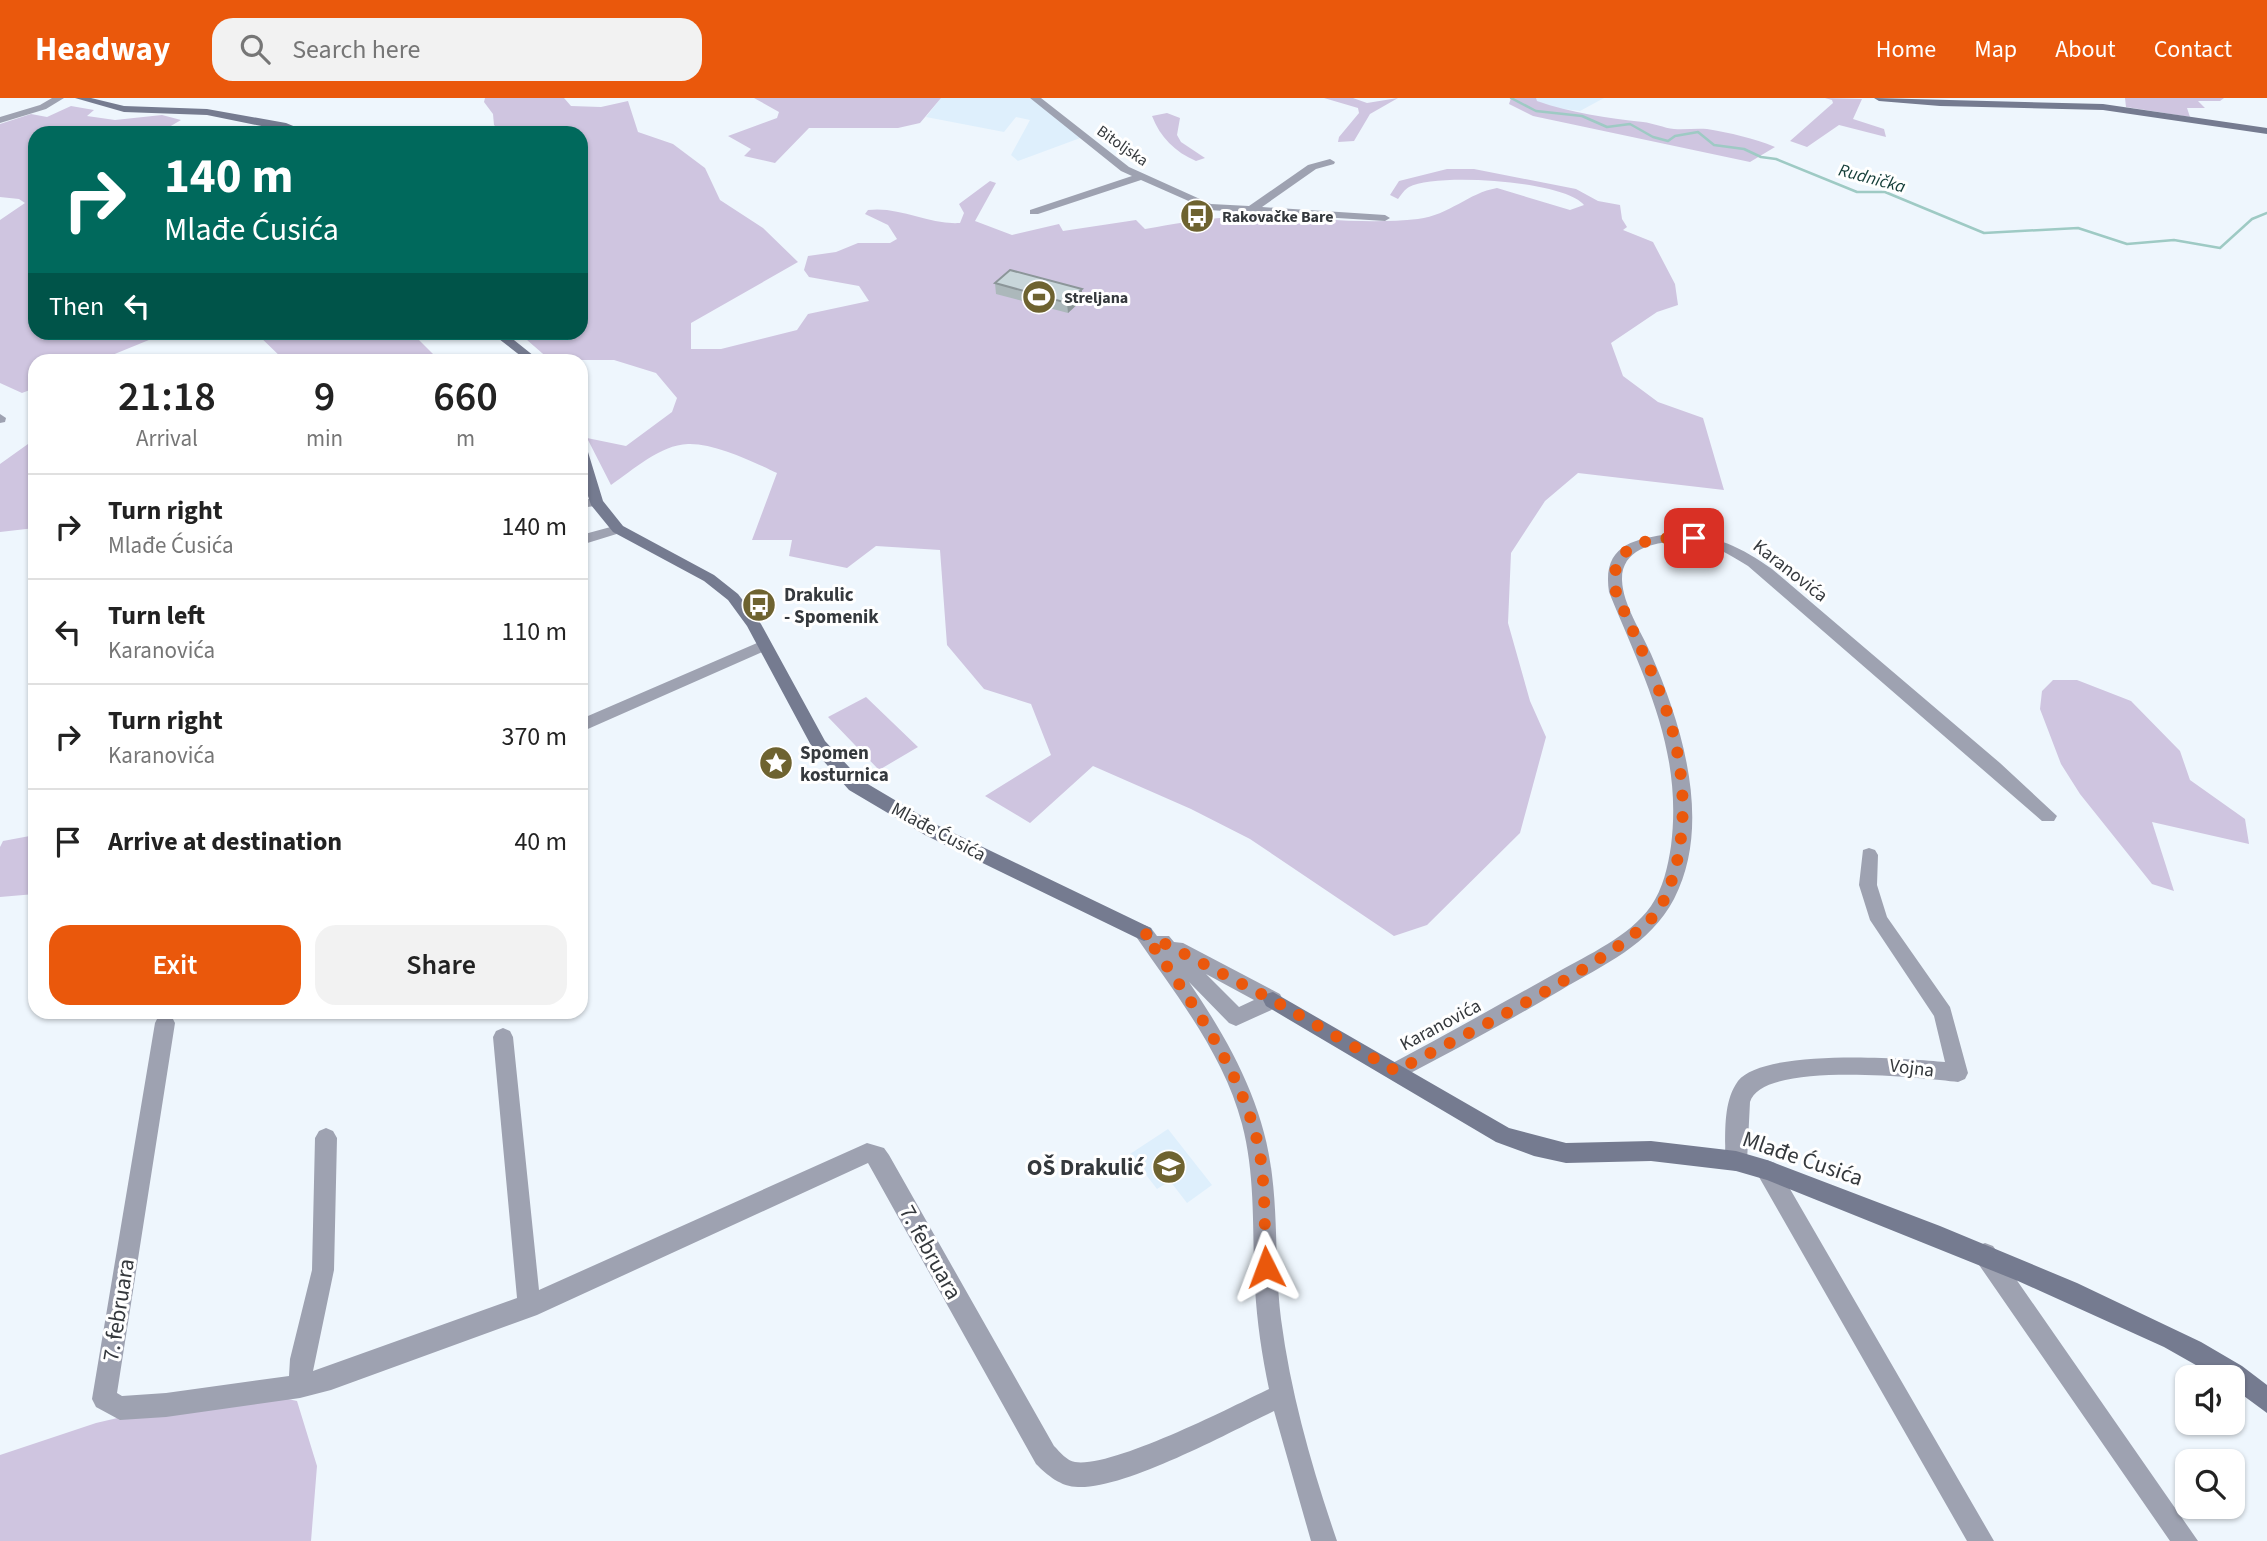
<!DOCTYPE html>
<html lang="en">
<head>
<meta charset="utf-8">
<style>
	body { margin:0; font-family:"Source Sans 3",sans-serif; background:#f2f2f2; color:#222; height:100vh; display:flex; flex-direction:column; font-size:26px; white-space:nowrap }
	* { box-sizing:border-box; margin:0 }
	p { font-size:23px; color:#767676 }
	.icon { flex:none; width:38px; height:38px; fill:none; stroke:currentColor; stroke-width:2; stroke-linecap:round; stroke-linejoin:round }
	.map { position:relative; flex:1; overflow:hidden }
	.sheet { position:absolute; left:28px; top:256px; width:560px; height:665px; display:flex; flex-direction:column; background:#fff; border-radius:21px; box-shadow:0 2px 5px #0004 }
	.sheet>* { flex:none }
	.hud { position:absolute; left:28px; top:28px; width:560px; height:214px; border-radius:21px; box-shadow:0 2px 5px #0004; background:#00695c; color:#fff; overflow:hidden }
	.controls { position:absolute; left:2175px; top:1267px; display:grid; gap:14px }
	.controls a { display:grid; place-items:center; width:70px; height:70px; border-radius:14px; background:#fff; box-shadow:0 2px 5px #0004; font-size:35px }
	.pin { position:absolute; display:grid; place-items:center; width:60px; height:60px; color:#fff; margin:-30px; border-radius:14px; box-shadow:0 4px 10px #0006 }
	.me { position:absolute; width:77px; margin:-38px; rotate:357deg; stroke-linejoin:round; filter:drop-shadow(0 0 5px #0008) }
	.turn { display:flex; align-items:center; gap:24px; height:147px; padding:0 21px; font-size:32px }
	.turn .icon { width:91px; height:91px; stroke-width:2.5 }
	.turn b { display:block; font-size:49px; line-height:60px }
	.then { display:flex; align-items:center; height:66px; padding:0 21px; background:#0003; gap:14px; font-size:26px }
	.eta { display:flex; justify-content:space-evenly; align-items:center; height:119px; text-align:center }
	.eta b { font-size:42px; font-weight:600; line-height:49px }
	.button { display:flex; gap:14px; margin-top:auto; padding:14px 21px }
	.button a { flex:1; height:80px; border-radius:21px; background:#ea580c; color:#fff; font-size:28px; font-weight:600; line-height:80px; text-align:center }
	.button a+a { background:#f2f2f2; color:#222 }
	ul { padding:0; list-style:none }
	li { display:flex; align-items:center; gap:21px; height:105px; padding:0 21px; border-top:2px solid #e0e0e0 }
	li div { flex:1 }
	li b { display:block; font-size:26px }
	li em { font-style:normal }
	header { display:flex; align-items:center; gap:42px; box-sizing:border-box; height:98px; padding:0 35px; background:#ea580c; color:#fff }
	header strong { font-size:33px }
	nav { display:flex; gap:38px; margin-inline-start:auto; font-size:24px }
	.search { width:490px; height:63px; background:#f2f2f2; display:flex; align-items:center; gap:18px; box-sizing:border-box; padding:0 24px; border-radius:21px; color:#767676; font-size:26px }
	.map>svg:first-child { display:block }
	.built { fill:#deeffc }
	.green { fill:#cfc5e0 }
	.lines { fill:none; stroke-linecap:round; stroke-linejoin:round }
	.stream { stroke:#9ecac4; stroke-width:2.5 }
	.street { fill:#9ea2b1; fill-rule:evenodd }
	.secondary { fill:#757b90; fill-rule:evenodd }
	.wall { fill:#acb8bb }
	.shaded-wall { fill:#8c9699 }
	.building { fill:#c8d6da; stroke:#8c9699; stroke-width:2 }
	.route { stroke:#ea580c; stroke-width:12; stroke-dasharray:0 21.6 }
	.labels { text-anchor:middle; stroke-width:6; stroke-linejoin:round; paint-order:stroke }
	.far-street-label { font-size:16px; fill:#35393d; stroke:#fff }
	.far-poi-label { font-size:16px; font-weight:bold; fill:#35393d; stroke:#fff; text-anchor:start }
	.far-water-label { font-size:18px; font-style:italic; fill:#133d38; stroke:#fff }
	.street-label { font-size:19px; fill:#35393d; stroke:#fff }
	.poi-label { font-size:19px; font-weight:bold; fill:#35393d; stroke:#fff; text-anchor:start }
	.near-street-label { font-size:23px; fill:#35393d; stroke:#fff }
	.near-poi-label { font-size:23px; font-weight:bold; fill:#35393d; stroke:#fff; text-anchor:end }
</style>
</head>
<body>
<header>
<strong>Headway</strong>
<div class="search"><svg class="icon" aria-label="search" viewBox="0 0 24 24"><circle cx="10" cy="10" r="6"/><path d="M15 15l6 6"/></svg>Search here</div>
<nav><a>Home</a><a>Map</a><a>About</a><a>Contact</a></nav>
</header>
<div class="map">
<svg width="2267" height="1443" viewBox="0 0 2267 1443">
	<rect width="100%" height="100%" fill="#eef6fd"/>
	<path class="built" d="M 941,0 L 1030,0 L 1083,39 L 1018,63 L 1011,57 L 1030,22 L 1016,19 L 1004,34 L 926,19 Z
		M 1536,0 L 1604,0 L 1580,13 L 1555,10 L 1536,3 Z
		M 1168,1031 L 1212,1087 L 1187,1105 L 1170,1083 L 1157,1091 L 1130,1056 Z"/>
	<path class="green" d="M 485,0 L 564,0 L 571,8 L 601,9 L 628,3 L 638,34 L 673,46 L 705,70 L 720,102 L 763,130 L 798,164 L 691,225 L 691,251 L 721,251 L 797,232 L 808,216 L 869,203 L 859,188 L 809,179 L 804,172 L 808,158 L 836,154 L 858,145 L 890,145 L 897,141 L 888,127 L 865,116 L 868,112 C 900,108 928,127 960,125 L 964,115 L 959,106 L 990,83 L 996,85 L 975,123 L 1012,137 L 1059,126 L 1063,133 L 1136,122 L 1145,131 C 1173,126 1202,121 1230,119 C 1293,116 1355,128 1418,121 C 1450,117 1468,95 1497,90 L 1570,112 L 1584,107 C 1566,83 1437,74 1409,89 C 1405,91 1401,97 1398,101 L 1390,97 L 1399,83 L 1447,71 L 1474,71 L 1576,91 L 1598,103 L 1620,107 L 1622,121 L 1627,129 L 1623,132 L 1653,144 L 1675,186 L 1678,207 L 1657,214 L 1611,245 L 1623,278 L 1658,304 L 1703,320 L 1724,392 L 1578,375 L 1545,403 L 1511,455 L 1508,525 L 1530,603 L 1546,639 L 1520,735 L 1427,827 L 1394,838 L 1250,741 L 1191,711 L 1093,668 L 1030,725 L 985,698 L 1051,657 L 1031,606 L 984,591 L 947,547 L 940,452 L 876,448 L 847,470 L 789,458 L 792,442 L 752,442 L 777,375 C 754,364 714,345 688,346 C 660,347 633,372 611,387 L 587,340 L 626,348 L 672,314 L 677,300 L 656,275 L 614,262 L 550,262 L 519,235 L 581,234 L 581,35 L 502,35 L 494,27 L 493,16 L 484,4 Z
		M 754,0 L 941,0 L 920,25 L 898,30 L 809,30 L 775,65 L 744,58 L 751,51 L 728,38 L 777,20 L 779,14 Z
		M 1324,0 L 1353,0 L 1367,5 L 1398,0 L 1370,16 L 1354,43 L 1338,44 L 1339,39 L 1359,15 L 1358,10 Z
		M 1511,0 L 1536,0 L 1537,3 C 1571,15 1607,20 1643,24 C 1653,25 1664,30 1674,31 C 1685,32 1696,30 1707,31 C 1730,35 1754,40 1775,49 L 1750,64 L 1533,18 L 1509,6 Z
		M 1825,0 L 1862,1 L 1853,21 L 1884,31 L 1886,39 L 1839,27 L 1807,49 L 1790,43 L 1833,5 L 1832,2 Z
		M 2125,0 L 2224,0 L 2220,3 L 2198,3 L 2205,10 L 2187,10 L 2190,19 L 2126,9 Z
		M 71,8 L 94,12 L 87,18 L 115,22 L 162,17 L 181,22 L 159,35 L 35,35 L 35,234 L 166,235 L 100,262 L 35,262 L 35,290 L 22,295 L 0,285 L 0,122 L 25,105 L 19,101 L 0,99 L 0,26 L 31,16 L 47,19 Z
		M 1167,15 L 1180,20 L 1177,37 L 1181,44 L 1205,60 L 1196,63 C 1175,54 1160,39 1152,18 Z
		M 256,235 L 412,235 L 439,262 L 284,262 Z
		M 35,341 L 35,430 L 0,434 L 0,366 Z
		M 2053,582 L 2077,582 L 2131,603 L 2180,653 L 2190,682 L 2245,721 L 2249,746 L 2152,724 L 2174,793 L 2152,786 L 2080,696 L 2061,666 L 2040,611 L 2042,593 Z
		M 866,599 L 918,649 L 879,672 L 828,619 Z
		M 35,737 L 35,796 L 0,799 L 0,749 L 3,743 Z
		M 242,1291 L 297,1303 L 317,1368 L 311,1443 L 0,1443 L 0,1357 L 96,1325 Z"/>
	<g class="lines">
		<path class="stream" d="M 1511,0 L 1536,13 L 1582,18 L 1607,29 L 1630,26 L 1653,39 L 1668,43 L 1675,38 L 1698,34 L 1714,47 L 1744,51 L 1761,59 L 1776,61 L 1857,94 L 1885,94 L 1984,135 L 2078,130 L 2127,146 L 2174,142 L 2220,150 L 2252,121 L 2267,115"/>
		<path class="street" d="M 52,0 L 64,0 L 46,11 L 0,25 L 0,19 L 40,7 Z
			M 1030,0 L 1041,0 L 1129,69 L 1211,106 L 1249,108 L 1308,67 L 1330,61 L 1335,64 L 1334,66 L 1316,71 L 1262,109 L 1385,117 L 1390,120 L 1385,123 L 1209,112 L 1141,82 L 1038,116 L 1030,116 L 1030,112 L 1132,78 L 1121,73 Z
			M 0,316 L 6,320 L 5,324 L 0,325 Z
			M 596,400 L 603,404 L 601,407 L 581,410 L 581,402 Z
			M 618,427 L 623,428 L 623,434 L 581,447 L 581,437 Z
			M 1670,436 C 1710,434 1741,449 1772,471 L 2000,665 L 2057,718 L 2054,723 L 2042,723 L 1748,468 C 1735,460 1721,451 1706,447 C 1677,440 1621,442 1622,482 C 1623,507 1641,533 1651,556 C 1682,627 1713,726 1674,801 C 1650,847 1603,867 1561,892 C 1509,923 1456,951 1403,979 L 1396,982 L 1389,979 L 1386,973 L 1389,967 C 1445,937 1501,906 1556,875 C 1589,856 1629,839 1651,808 C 1663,791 1668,768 1671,748 C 1683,652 1644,580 1609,494 C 1602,448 1632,441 1670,436 Z
			M 764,542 L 769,543 L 772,547 L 769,551 L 581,634 L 581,621 Z
			M 1869,750 L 1875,752 L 1878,757 L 1877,787 L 1887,819 L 1950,909 L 1968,975 L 1965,981 L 1958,984 C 1923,980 1762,962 1750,1004 L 1747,1063 L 1744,1070 L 1736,1073 L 1728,1070 L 1725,1063 C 1726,1038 1722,1005 1738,983 C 1764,950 1905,960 1945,964 L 1934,918 L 1870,822 L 1859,787 L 1863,752 Z
			M 1144,827 L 1151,830 L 1157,838 L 1169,838 L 1174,844 L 1183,845 L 1280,896 L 1283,902 L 1280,908 L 1236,928 L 1229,925 L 1189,884 C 1229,943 1264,1005 1272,1077 C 1278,1125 1275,1173 1281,1221 C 1291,1297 1312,1370 1337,1443 L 1311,1443 L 1274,1313 C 1228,1335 1125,1391 1078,1389 C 1061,1389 1047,1377 1036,1366 L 868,1065 L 537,1217 L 331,1292 L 300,1300 L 166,1319 L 120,1322 L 96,1309 L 92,1301 L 155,925 L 158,919 L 165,916 L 172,919 L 175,925 L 117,1295 L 122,1298 L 166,1295 L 289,1278 L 290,1261 L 312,1172 L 315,1040 L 319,1033 L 326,1030 L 333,1033 L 337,1040 L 334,1172 L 313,1273 L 517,1200 L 493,939 L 496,933 L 503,930 L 510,933 L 513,939 L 539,1192 L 867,1045 L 884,1050 L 889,1057 L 1054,1348 C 1060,1354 1067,1363 1075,1364 C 1113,1370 1231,1309 1269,1291 C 1262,1258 1257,1224 1255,1190 C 1252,1135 1256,1079 1242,1026 C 1224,957 1177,898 1137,840 L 1135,835 L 1137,830 ZM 1206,876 L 1254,902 L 1239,909 Z
			M 1767,1062 L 1775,1065 L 1994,1443 L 1967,1443 L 1759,1079 L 1756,1072 L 1759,1065 Z
			M 1985,1145 L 1993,1148 L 2198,1443 L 2170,1443 L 1977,1164 L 1974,1156 L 1977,1148 Z"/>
		<path class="secondary" d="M 75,0 L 91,0 L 124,8 L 207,11 L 286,25 L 310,35 L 296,35 L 207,17 L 124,14 Z
			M 1874,0 L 2103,6 L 2267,30 L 2267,36 L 2103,12 L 1940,8 L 1879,3 Z
			M 490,234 L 504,234 L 539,262 L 526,262 Z
			M 581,350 L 588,354 L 603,403 L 623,428 L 714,477 L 738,496 L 761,526 L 825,643 L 861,682 L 937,727 L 1151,830 L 1153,835 L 1151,840 L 1144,843 L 1137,840 L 925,737 L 849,692 L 813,651 L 747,528 L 728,502 L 704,483 L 613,434 L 591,407 L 581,377 Z
			M 1273,894 L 1509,1030 L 1566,1045 L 1651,1043 L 1736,1053 L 1767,1062 L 1940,1128 L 2077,1185 L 2201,1244 L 2242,1268 L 2267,1287 L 2267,1315 L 2233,1290 L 2233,1279 L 2217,1279 L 2164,1249 L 2018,1183 L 1767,1082 L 1736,1073 L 1651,1063 L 1566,1065 L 1534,1058 L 1496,1044 L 1266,908 L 1263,902 L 1266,896 Z"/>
	</g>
	<path class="wall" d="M 995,185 L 1082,191 L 1082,202 L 1068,215 L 996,196 Z"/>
	<path class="shaded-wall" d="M 1082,191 L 1082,202 L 1068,215 L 1067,205 Z"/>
	<path class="building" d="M 1010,172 L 1082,191 L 1067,205 L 995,185 Z"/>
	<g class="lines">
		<path class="route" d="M 1266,1169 C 1264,1131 1266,1082 1258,1046 C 1239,967 1189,901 1144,835 L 1273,902 L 1396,973 C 1450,944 1636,854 1661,808 C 1685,762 1687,703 1677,653 C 1667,597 1637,546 1616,494 C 1606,443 1654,438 1694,440"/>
	</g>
	<defs>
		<g id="bus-disc" transform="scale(1.75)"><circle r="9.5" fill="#6e6330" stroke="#fff"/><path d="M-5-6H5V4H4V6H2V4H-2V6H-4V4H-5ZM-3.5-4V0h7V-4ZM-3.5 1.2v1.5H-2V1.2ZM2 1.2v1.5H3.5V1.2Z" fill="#fff"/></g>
		<g id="stadium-disc" transform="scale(1.75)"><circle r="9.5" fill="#6e6330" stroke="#fff"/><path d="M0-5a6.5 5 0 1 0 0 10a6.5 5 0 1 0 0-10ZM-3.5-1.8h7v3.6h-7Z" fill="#fff"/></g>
		<g id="sight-disc" transform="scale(1.75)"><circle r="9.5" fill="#6e6330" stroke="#fff"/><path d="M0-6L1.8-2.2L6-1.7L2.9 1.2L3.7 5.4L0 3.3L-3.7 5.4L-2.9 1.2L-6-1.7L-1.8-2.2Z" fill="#fff"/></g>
		<g id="school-disc" transform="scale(1.75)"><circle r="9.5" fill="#6e6330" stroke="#fff"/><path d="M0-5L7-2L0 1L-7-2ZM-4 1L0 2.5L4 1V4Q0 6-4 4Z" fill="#fff"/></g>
	</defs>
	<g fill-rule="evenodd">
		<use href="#bus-disc" x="1197" y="118"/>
		<use href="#stadium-disc" x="1039" y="199"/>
		<use href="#bus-disc" x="759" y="507"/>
		<use href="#sight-disc" x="776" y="665"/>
		<use href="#school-disc" x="1169" y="1069"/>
	</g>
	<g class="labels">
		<g class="far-street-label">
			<text transform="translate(1123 47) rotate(35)" y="6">Bitoljska</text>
		</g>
		<g class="far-poi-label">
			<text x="1222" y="124">Rakovačke Bare</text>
			<text x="1064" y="205">Streljana</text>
		</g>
		<g class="far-water-label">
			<text transform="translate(1872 80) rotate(15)" y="6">Rudnička</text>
		</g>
		<g class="street-label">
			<text transform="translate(1791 472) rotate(38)" y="7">Karanovića</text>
			<text transform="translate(939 733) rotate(28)" y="7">Mlađe Ćusića</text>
			<text transform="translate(1440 926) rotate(-28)" y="7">Karanovića</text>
			<text transform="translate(1912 969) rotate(7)" y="7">Vojna</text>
		</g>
		<g class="poi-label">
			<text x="784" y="503">Drakulic<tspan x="784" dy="22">- Spomenik</tspan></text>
			<text x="800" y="661">Spomen<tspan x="800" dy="22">kosturnica</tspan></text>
		</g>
		<g class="near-street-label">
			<text transform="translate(1803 1060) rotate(19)" y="8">Mlađe Ćusića</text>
			<text transform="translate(931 1154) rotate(61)" y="8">7. februara</text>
			<text transform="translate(118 1212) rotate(-81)" y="8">7. februara</text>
		</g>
		<g class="near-poi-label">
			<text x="1144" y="1077">OŠ Drakulić</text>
		</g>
	</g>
</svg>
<div class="controls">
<a><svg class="icon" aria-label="sound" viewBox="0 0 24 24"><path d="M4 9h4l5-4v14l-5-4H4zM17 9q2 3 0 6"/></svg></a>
<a><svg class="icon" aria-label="search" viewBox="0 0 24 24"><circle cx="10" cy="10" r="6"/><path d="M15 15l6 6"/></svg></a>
</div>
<div class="pin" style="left:1694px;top:440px;background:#d93025"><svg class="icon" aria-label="arrive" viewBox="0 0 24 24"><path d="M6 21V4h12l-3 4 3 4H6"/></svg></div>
<svg class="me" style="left:1266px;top:1169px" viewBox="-20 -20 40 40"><path d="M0-17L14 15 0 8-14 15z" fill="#ea580c" stroke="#fff" stroke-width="4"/></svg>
<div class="hud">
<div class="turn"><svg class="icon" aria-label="right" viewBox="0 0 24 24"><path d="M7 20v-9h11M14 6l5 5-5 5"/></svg><div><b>140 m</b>Mlađe Ćusića</div></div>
<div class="then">Then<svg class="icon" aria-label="left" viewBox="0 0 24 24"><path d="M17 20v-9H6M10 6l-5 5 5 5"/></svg></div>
</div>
<section class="sheet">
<div class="eta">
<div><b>21:18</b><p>Arrival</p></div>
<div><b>9</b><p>min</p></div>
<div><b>660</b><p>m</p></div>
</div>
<ul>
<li><svg class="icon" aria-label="right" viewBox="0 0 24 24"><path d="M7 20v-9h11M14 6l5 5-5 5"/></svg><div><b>Turn right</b><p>Mlađe Ćusića</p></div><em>140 m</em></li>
<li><svg class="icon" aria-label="left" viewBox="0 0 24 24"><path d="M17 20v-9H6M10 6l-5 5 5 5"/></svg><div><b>Turn left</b><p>Karanovića</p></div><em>110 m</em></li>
<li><svg class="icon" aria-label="right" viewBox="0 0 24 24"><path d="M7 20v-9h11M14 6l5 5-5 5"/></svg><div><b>Turn right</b><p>Karanovića</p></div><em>370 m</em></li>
<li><svg class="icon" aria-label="arrive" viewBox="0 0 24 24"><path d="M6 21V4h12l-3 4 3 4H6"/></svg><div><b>Arrive at destination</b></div><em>40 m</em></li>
</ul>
<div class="button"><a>Exit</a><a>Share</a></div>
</section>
</div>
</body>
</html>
